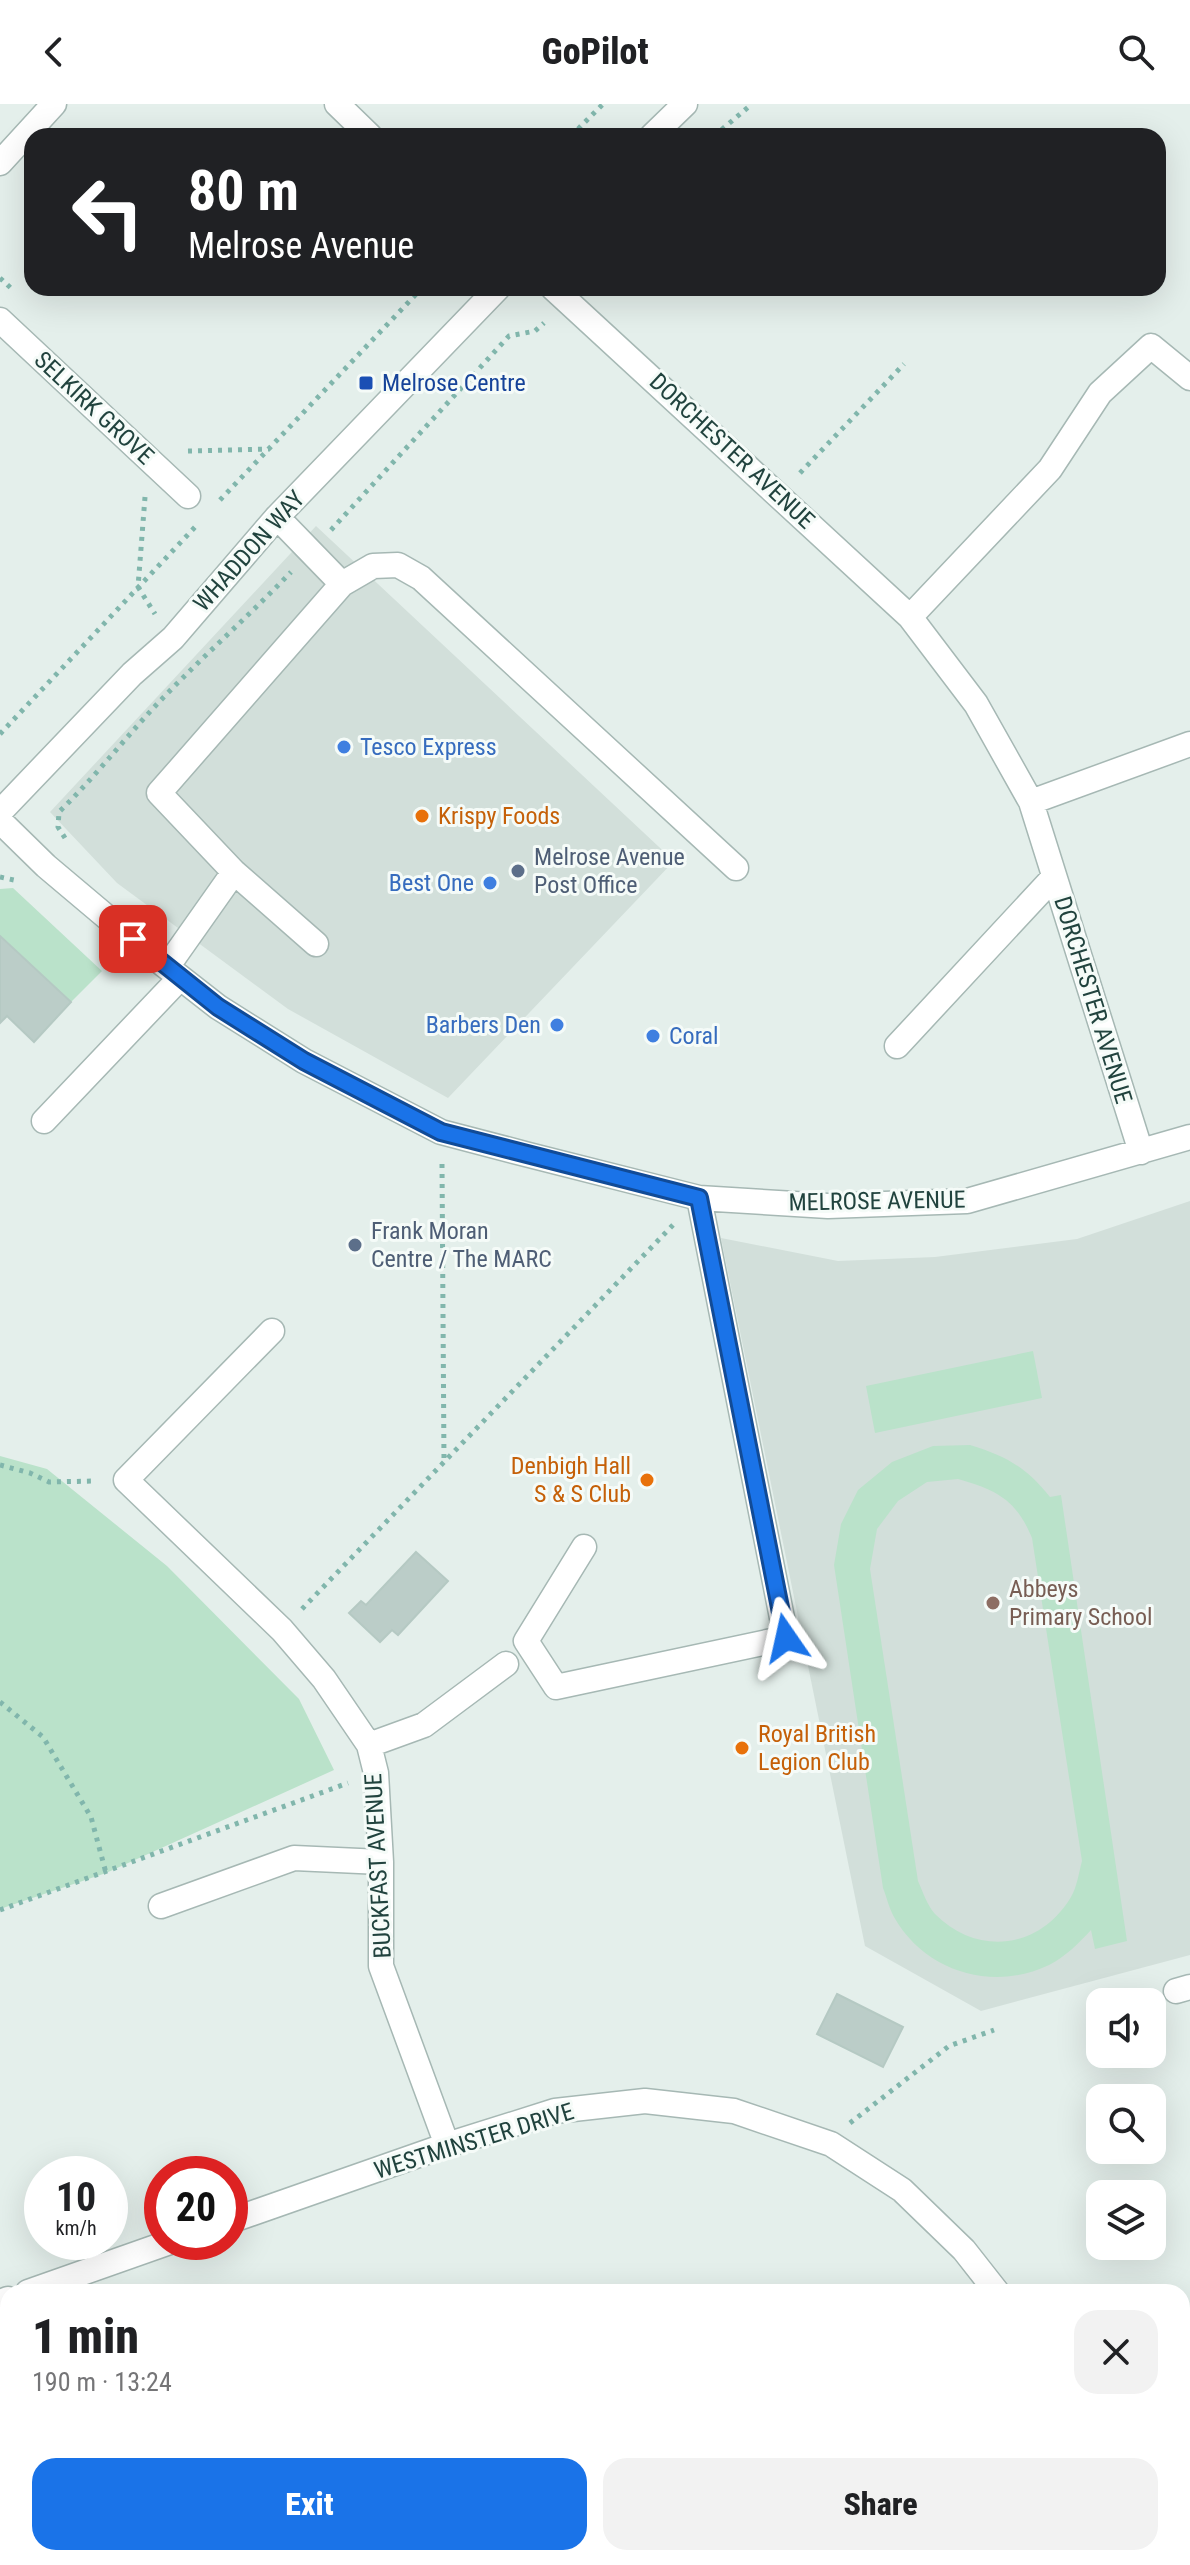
<!DOCTYPE html>
<html lang="en">
<head>
<meta charset="utf-8">
<style>
	body { margin:0; font-family:"Roboto Condensed",sans-serif; background:#f2f2f2; color:#202124; height:100vh; display:flex; flex-direction:column; font-size:30px; white-space:nowrap }
	* { box-sizing:border-box; margin:0 }
	p { font-size:26px; color:#757577 }
	.icon { flex:none; width:44px; height:44px; fill:none; stroke:currentColor; stroke-width:2; stroke-linecap:round; stroke-linejoin:round }
	.map { position:relative; flex:1; overflow:hidden }
	.side { position:absolute; left:0px; top:2180px; width:1190px; height:282px; display:flex; flex-direction:column; background:#fff; border-radius:24px 24px 0 0; box-shadow:0 8px 32px #0002 }
	.side>* { flex:none }
	.banner { position:absolute; left:24px; top:24px; width:1142px; height:168px; border-radius:24px; box-shadow:0 8px 32px #0002; background:#202124; color:#fff; overflow:hidden }
	.tools { position:absolute; left:1086px; top:1884px; display:grid; gap:16px }
	.tools a { display:grid; place-items:center; width:80px; height:80px; border-radius:16px; background:#fff; box-shadow:0 8px 32px #0002; font-size:40px }
	.speed { position:absolute; left:24px; top:2052px; display:flex; gap:16px; font-size:40px; font-weight:700; text-align:center }
	.speed>* { display:grid; place-content:center; width:104px; height:104px; border-radius:50%; background:#fff; box-shadow:0 8px 32px #0002; line-height:1 }
	.speed small { font-size:20px; font-weight:400 }
	.speed .limit { border:12px solid #d22; background:#fff; color:#111 }
	.pin { position:absolute; display:grid; place-items:center; width:68px; height:68px; color:#fff; margin:-34px; border-radius:16px; box-shadow:0 4px 12px #0006 }
	.me { position:absolute; width:88px; margin:-44px; rotate:349deg; stroke-linejoin:round; filter:drop-shadow(0 0 6px #0008) }
	.turn { display:flex; align-items:center; gap:28px; height:168px; padding:0 32px; font-size:36px }
	.turn .icon { width:104px; height:104px; stroke-width:2.5 }
	.turn b { display:block; font-size:56px; line-height:68px }
	.round { display:grid; place-items:center; flex:none; width:84px; height:84px; border-radius:24px; background:#f2f2f2 }
	.summary { display:flex; align-items:center; justify-content:space-between; height:136px; padding:0 32px }
	h1 { font-size:48px; font-weight:800; line-height:60px }
	.cta { display:flex; gap:16px; margin-top:auto; padding:16px 32px }
	.cta a { flex:1; height:92px; border-radius:24px; background:#1a73e8; color:#fff; font-size:32px; font-weight:800; line-height:92px; text-align:center }
	.cta a+a { background:#f2f2f2; color:#202124 }
	header { display:flex; justify-content:space-between; align-items:center; height:104px; padding:0 32px; background:#fff; font-size:36px; font-weight:800 }
	.map>svg:first-child { display:block }
	.built { fill:#d2dfda }
	.green { fill:#bae2ca; fill-rule:evenodd }
	.building { fill:#bbcdc8; stroke:#b5c9c3; stroke-width:2 }
	.lines { fill:none; stroke-linecap:round; stroke-linejoin:round }
	.minor-casing { stroke:#a6b8b4; stroke-width:27 }
	.path { stroke:#81b6ac; stroke-width:5; stroke-dasharray:4 6; stroke-linecap:butt }
	.minor { stroke:#fff; stroke-width:24 }
	.route-casing { stroke:#114b97; stroke-width:20 }
	.route { stroke:#1a73e8; stroke-width:14 }
	.transit-dot { fill:#1a4fb4; stroke:#f5fbf8; stroke-width:3 }
	.shop-dot { fill:#3f7fe0; stroke:#f5fbf8; stroke-width:3 }
	.food-dot { fill:#e8710a; stroke:#f5fbf8; stroke-width:3 }
	.service-dot { fill:#5c6f8a; stroke:#f5fbf8; stroke-width:3 }
	.education-dot { fill:#8d6e63; stroke:#f5fbf8; stroke-width:3 }
	.labels { text-anchor:middle; stroke-width:6; stroke-linejoin:round; paint-order:stroke }
	.transit-label { font-size:24px; fill:#164399; stroke:#f5fbf8; text-anchor:start }
	.street-label { font-size:24px; fill:#21433e; stroke:#f5fbf8 }
	.shop-label { font-size:24px; fill:#366cbe; stroke:#f5fbf8; text-anchor:start }
	.food-label { font-size:24px; fill:#c56008; stroke:#f5fbf8; text-anchor:start }
	.service-label { font-size:24px; fill:#4e5e75; stroke:#f5fbf8; text-anchor:start }
	.education-label { font-size:24px; fill:#785e54; stroke:#f5fbf8; text-anchor:start }
</style>
</head>
<body>
<header><svg class="icon" aria-label="back" viewBox="0 0 24 24"><path d="M15 5l-7 7 7 7"/></svg>GoPilot<svg class="icon" aria-label="search" viewBox="0 0 24 24"><circle cx="10" cy="10" r="6"/><path d="M15 15l6 6"/></svg></header>
<div class="map">
<svg width="1190" height="2461" viewBox="0 0 1190 2461">
	<rect width="100%" height="100%" fill="#e4efeb"/>
	<path class="built" d="M 316,422 L 674,757 L 448,994 L 288,905 L 117,779 L 50,708 Z
		M 1190,1097 L 1190,1851 L 981,1907 L 865,1842 L 721,1134 L 838,1157 L 935,1153 L 1077,1135 Z"/>
	<path class="green" d="M 13,784 L 102,867 L 71,898 L 0,832 L 0,785 Z
		M 1033,1247 L 1042,1294 L 875,1329 L 866,1282 Z
		M 970,1341 C 1006,1352 1026,1363 1050,1393 L 1061,1391 L 1127,1837 L 1095,1845 L 1091,1826 C 1079,1839 1065,1853 1049,1861 C 993,1888 925,1868 894,1813 C 889,1804 887,1794 883,1784 L 834,1461 L 841,1420 L 858,1386 L 892,1358 L 933,1342 ZM 958,1375 C 996,1386 1016,1395 1032,1434 L 1082,1757 C 1079,1768 1077,1783 1071,1793 C 1040,1845 978,1853 935,1810 C 927,1801 923,1788 918,1777 L 870,1465 L 877,1425 L 898,1397 L 927,1378 Z
		M 0,1352 L 47,1365 L 167,1462 L 299,1595 L 334,1666 L 106,1769 L 0,1805 Z"/>
	<path class="building" d="M 0,832 L 71,898 L 34,938 L 7,912 L 0,919 Z
		M 416,1448 L 448,1477 L 398,1531 L 392,1526 L 380,1538 L 349,1509 L 361,1497 L 366,1501 Z
		M 837,1890 L 903,1923 L 883,1963 L 817,1930 Z"/>
	<g class="lines">
		<g class="minor-casing">
			<path id="minor" d="M 337,0 L 370,32
				M 652,32 L 685,0
				M 0,59 L 54,0
				M 553,184 L 910,513 L 976,600 L 1031,698 L 1141,1048
				M 0,216 L 188,392
				M 277,413 L 342,480
				M 910,513 L 1050,365 L 1100,289 L 1151,242 L 1190,274
				M 1031,698 L 1190,640
				M 0,708 L 132,570 L 173,534 L 277,413 L 498,184
				M 0,717 L 46,762 L 154,853 L 218,903 L 304,957 L 441,1028 L 529,1051 L 699,1094 L 828,1102 L 967,1097 L 1190,1033
				M 316,840 L 234,768 L 159,689 L 342,480 L 373,462 L 398,461 L 421,474 L 736,764
				M 167,863 L 234,768
				M 897,942 L 1054,773
				M 44,1017 L 180,874
				M 272,1227 L 126,1376 L 282,1526 L 324,1575 L 369,1641 L 376,1669 L 381,1758 L 381,1862 L 447,2041
				M 584,1443 L 526,1537 L 556,1583 L 786,1534 L 699,1094
				M 369,1641 L 424,1621 L 506,1560
				M 161,1802 L 294,1754 L 381,1758
				M 1176,1887 L 1190,1883
				M 230,2117 L 447,2041 L 555,2007 L 645,1997 L 734,2007 L 831,2040 L 902,2086 L 964,2146 L 997,2188
				M 28,2188 L 170,2138
				M 0,2198 L 8,2195
				M 0,2415 L 8,2439
				M 1182,2430 L 1190,2441
				M 791,2461 L 794,2454"/>
		</g>
		<path class="path" d="M 571,32 L 603,0
			M 714,32 L 752,0
			M 0,174 L 13,186
			M 188,347 L 270,345
			M 800,369 L 904,260
			M 145,393 L 138,483 L 155,510
			M 220,396 L 422,184
			M 331,426 L 509,232 L 535,227 L 544,219
			M 0,630 L 197,421
			M 65,734 L 58,723 L 59,708 C 95,673 125,634 159,598 C 202,553 249,512 291,468
			M 0,773 L 14,776
			M 442,1060 L 444,1358
			M 0,1361 L 30,1369 L 49,1378 L 96,1377
			M 302,1505 L 673,1121
			M 0,1598 L 43,1633 L 91,1713 L 106,1769
			M 0,1806 L 348,1679
			M 850,2019 L 949,1942 L 994,1926
			M 214,2454 L 217,2461
			M 279,2461 L 281,2454"/>
		<use href="#minor" class="minor"/>
	</g>
	<g class="lines">
		<g class="route-casing">
			<path id="route" d="M 133,835 L 218,903 L 304,957 L 441,1028 L 699,1094 L 786,1534"/>
		</g>
		<use href="#route" class="route"/>
	</g>
	<rect class="transit-dot" x="358" y="271" width="16" height="16" rx="4"/>
	<g class="shop-dot">
		<circle cx="344" cy="643" r="8"/>
		<circle cx="490" cy="779" r="8"/>
		<circle cx="557" cy="921" r="8"/>
		<circle cx="653" cy="932" r="8"/>
	</g>
	<g class="food-dot">
		<circle cx="422" cy="712" r="8"/>
		<circle cx="647" cy="1376" r="8"/>
		<circle cx="742" cy="1644" r="8"/>
	</g>
	<g class="service-dot">
		<circle cx="518" cy="767" r="8"/>
		<circle cx="355" cy="1141" r="8"/>
	</g>
	<circle class="education-dot" cx="993" cy="1499" r="8"/>
	<g class="labels">
		<g class="transit-label">
			<text x="382" y="287">Melrose Centre</text>
		</g>
		<g class="street-label">
			<text transform="translate(94 304) rotate(43)" y="8">SELKIRK GROVE</text>
			<text transform="translate(732 347) rotate(43)" y="8">DORCHESTER AVENUE</text>
			<text transform="translate(249 447) rotate(-48)" y="8">WHADDON WAY</text>
			<text transform="translate(1093 896) rotate(73)" y="8">DORCHESTER AVENUE</text>
			<text transform="translate(877 1097) rotate(-1)" y="8">MELROSE AVENUE</text>
			<text transform="translate(378 1762) rotate(-93)" y="8">BUCKFAST AVENUE</text>
			<text transform="translate(474 2037) rotate(-17)" y="8">WESTMINSTER DRIVE</text>
		</g>
		<g class="shop-label">
			<text x="360" y="651">Tesco Express</text>
			<text x="474" y="787" text-anchor="end">Best One</text>
			<text x="541" y="929" text-anchor="end">Barbers Den</text>
			<text x="669" y="940">Coral</text>
		</g>
		<g class="food-label">
			<text x="438" y="720">Krispy Foods</text>
			<text x="631" y="1370" text-anchor="end">Denbigh Hall<tspan x="631" dy="28">S &amp; S Club</tspan></text>
			<text x="758" y="1638">Royal British<tspan x="758" dy="28">Legion Club</tspan></text>
		</g>
		<g class="service-label">
			<text x="534" y="761">Melrose Avenue<tspan x="534" dy="28">Post Office</tspan></text>
			<text x="371" y="1135">Frank Moran<tspan x="371" dy="28">Centre / The MARC</tspan></text>
		</g>
		<g class="education-label">
			<text x="1009" y="1493">Abbeys<tspan x="1009" dy="28">Primary School</tspan></text>
		</g>
	</g>
</svg>
<div class="tools">
<a><svg class="icon" aria-label="sound" viewBox="0 0 24 24"><path d="M4 9h4l5-4v14l-5-4H4zM17 9q2 3 0 6"/></svg></a>
<a><svg class="icon" aria-label="search" viewBox="0 0 24 24"><circle cx="10" cy="10" r="6"/><path d="M15 15l6 6"/></svg></a>
<a><svg class="icon" aria-label="layers" viewBox="0 0 24 24"><path d="M12 4l9 5-9 5-9-5zM3 14l9 5 9-5"/></svg></a>
</div>
<div class="speed"><div>10<small>km/h</small></div><div class="limit">20</div></div>
<div class="pin" style="left:133px;top:835px;background:#d93025"><svg class="icon" aria-label="arrive" viewBox="0 0 24 24"><path d="M6 21V4h12l-3 4 3 4H6"/></svg></div>
<svg class="me" style="left:786px;top:1534px" viewBox="-20 -20 40 40"><path d="M0-17L14 15 0 8-14 15z" fill="#1a73e8" stroke="#fff" stroke-width="4"/></svg>
<div class="banner">
<div class="turn"><svg class="icon" aria-label="left" viewBox="0 0 24 24"><path d="M17 20v-9H6M10 6l-5 5 5 5"/></svg><div><b>80 m</b>Melrose Avenue</div></div>
</div>
<section class="side">
<div class="summary"><div><h1>1 min</h1><p>190 m · 13:24</p></div><a class="round"><svg class="icon" aria-label="close" viewBox="0 0 24 24"><path d="M6 6l12 12M18 6L6 18"/></svg></a></div>
<div class="cta"><a>Exit</a><a>Share</a></div>
</section>
</div>
</body>
</html>
